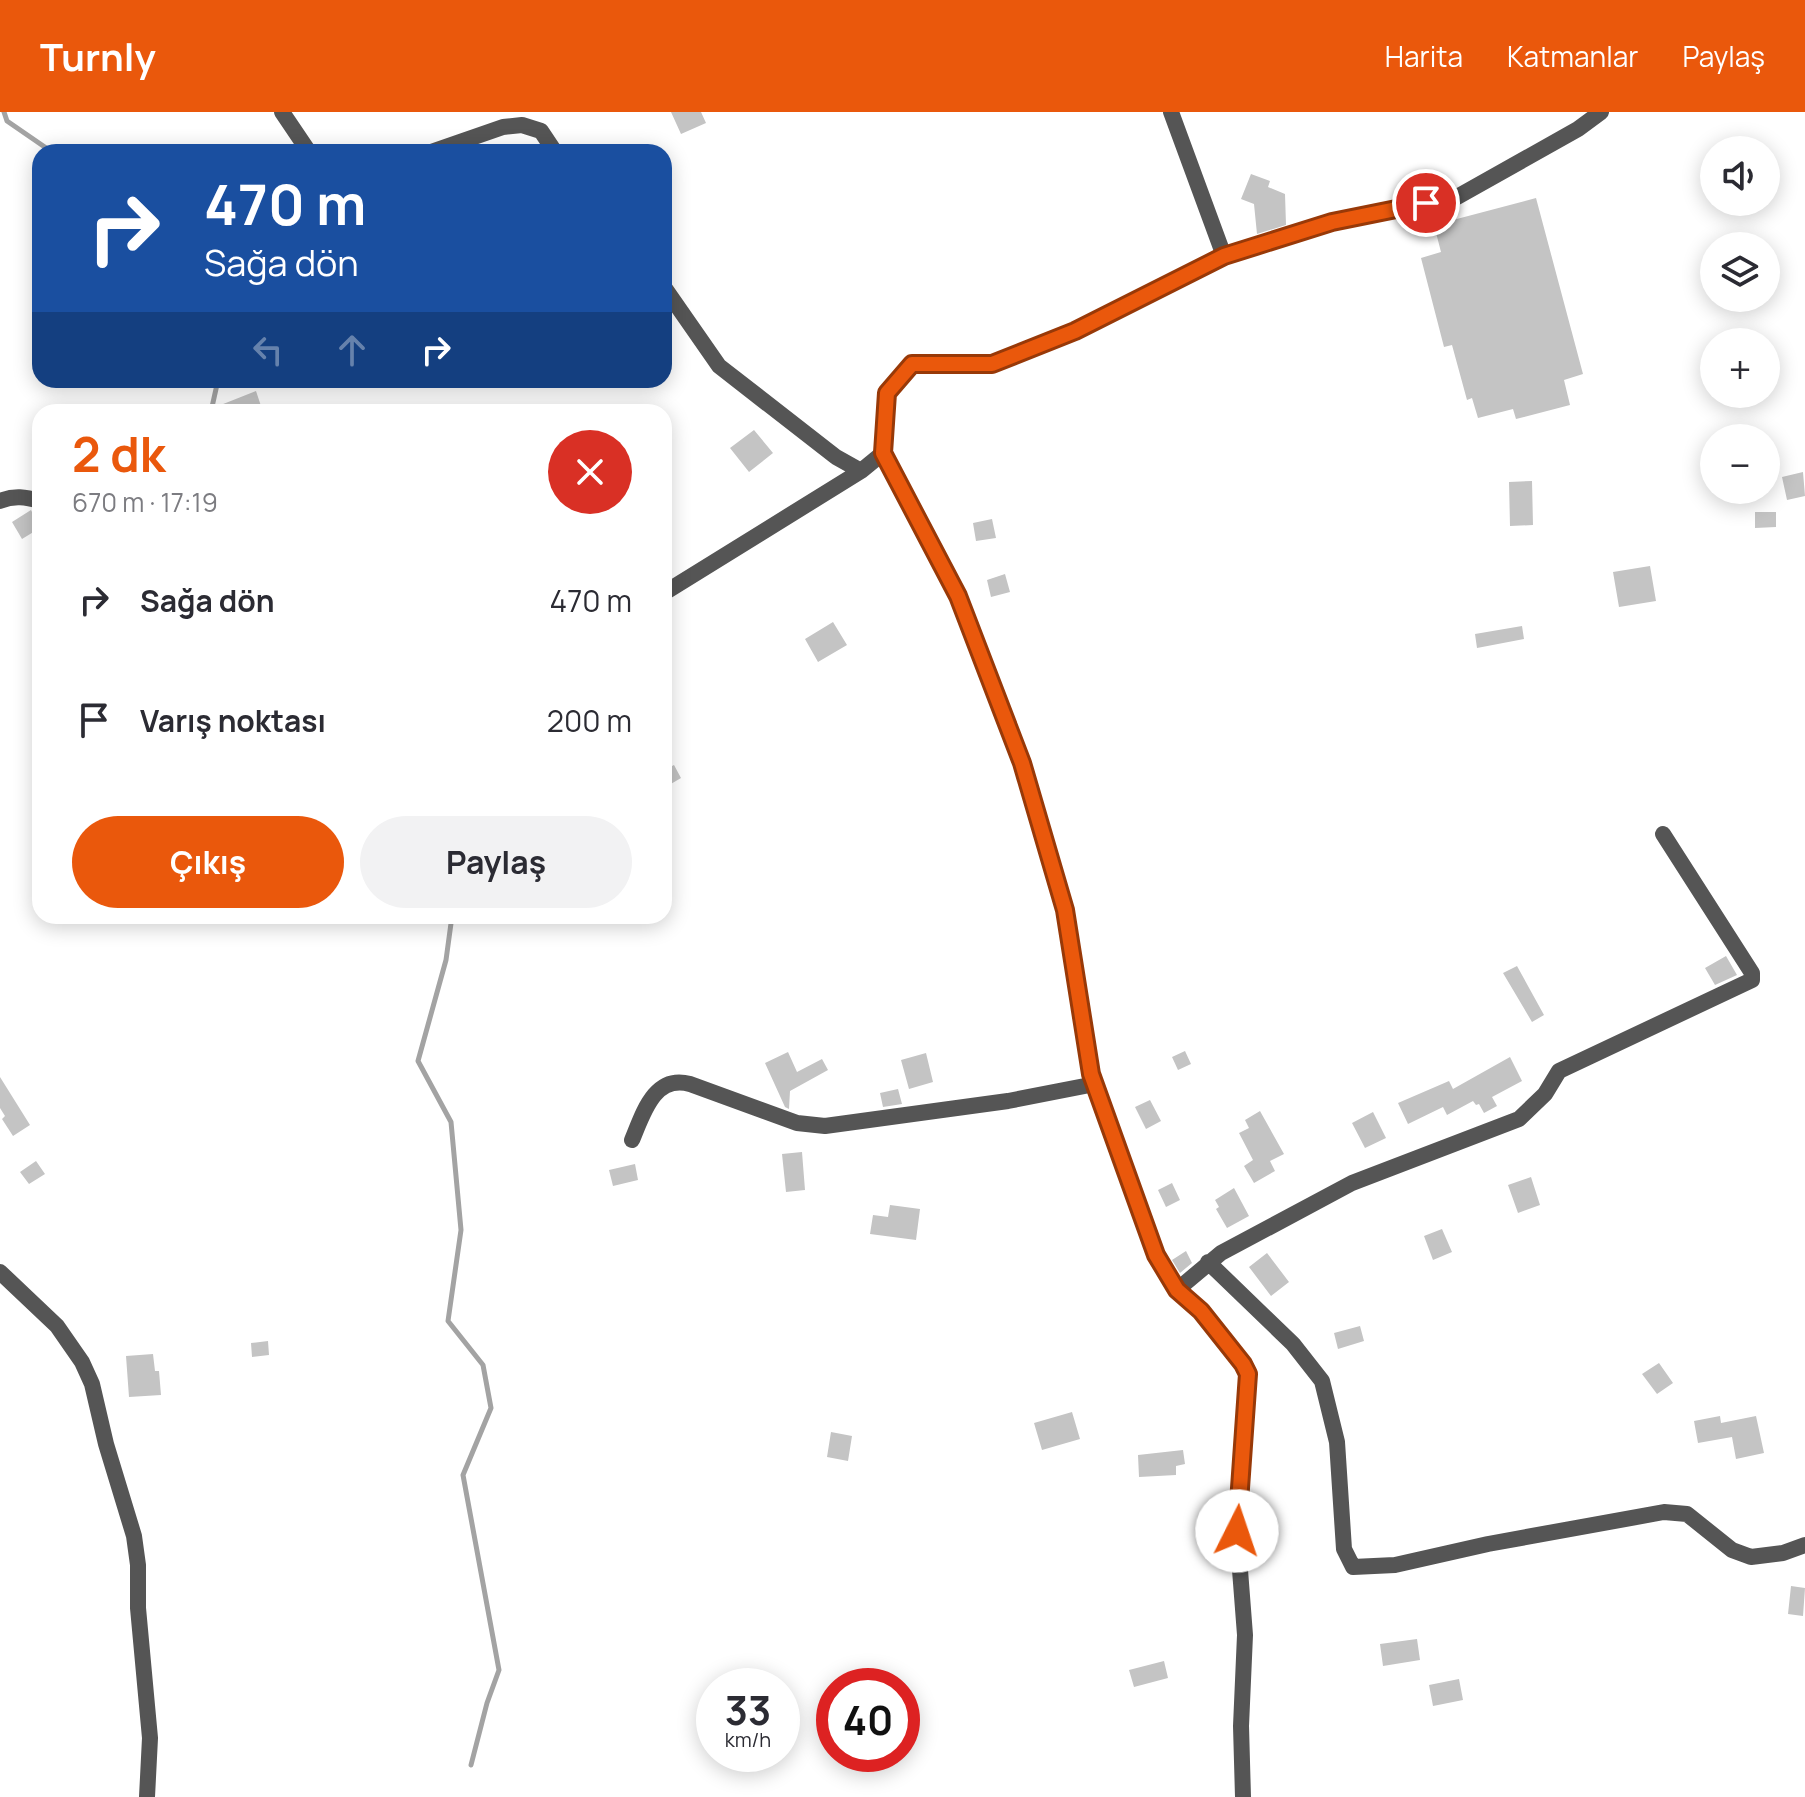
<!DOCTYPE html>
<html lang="tr">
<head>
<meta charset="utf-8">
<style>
	body { margin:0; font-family:Manrope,sans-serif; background:#f2f2f3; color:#2b2b33; height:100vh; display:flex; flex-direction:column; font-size:30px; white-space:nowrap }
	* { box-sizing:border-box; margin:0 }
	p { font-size:26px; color:#7c7c81 }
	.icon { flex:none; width:44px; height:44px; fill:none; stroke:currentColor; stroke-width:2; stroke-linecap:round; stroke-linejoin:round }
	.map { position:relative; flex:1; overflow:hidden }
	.side { position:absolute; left:32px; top:292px; width:640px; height:520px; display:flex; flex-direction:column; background:#fff; border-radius:24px; box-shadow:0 4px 20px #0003 }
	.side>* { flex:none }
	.top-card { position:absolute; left:32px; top:32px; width:640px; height:244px; border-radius:24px; box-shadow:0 4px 20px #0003; background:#1a4fa0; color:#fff; overflow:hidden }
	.tools { position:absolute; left:1700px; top:24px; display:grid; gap:16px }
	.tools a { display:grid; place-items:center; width:80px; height:80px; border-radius:50%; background:#fff; box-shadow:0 4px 20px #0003; font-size:40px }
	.speed { position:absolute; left:696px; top:1556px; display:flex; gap:16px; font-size:40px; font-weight:700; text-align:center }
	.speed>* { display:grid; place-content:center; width:104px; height:104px; border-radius:50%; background:#fff; box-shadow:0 4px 20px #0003; line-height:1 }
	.speed small { font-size:20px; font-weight:400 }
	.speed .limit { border:12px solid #d22; background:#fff; color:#111 }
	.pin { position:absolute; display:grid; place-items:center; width:68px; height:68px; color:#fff; margin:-34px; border:4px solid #fff; border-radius:50%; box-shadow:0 2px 8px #0007 }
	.me { position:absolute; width:88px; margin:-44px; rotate:4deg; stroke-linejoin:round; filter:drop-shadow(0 0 6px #0008) }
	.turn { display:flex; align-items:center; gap:28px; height:168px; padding:0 40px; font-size:36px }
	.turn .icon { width:104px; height:104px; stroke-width:2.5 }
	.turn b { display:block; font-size:56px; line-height:68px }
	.lanes { display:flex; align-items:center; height:76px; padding:0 40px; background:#0003; justify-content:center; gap:40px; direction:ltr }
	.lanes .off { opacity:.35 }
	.round { display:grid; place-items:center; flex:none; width:84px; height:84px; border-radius:42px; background:#f2f2f3 }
	.head { display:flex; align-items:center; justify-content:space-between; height:136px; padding:0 40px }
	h1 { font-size:48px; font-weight:700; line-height:60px; color:#ea580c }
	.button { display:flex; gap:16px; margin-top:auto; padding:16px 40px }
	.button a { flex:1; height:92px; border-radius:48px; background:#ea580c; color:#fff; font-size:32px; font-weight:700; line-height:92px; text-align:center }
	.button a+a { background:#f2f2f3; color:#2b2b33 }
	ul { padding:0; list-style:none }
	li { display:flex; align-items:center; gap:24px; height:120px; padding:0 40px }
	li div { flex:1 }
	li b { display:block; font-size:30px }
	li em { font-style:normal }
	header { display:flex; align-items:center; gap:48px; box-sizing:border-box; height:112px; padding:0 40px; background:#ea580c; color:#fff }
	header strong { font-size:38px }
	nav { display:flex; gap:44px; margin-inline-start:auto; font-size:28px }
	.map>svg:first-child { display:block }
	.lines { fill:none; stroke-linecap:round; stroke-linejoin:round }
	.stream { stroke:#a3a3a3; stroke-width:5 }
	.building { fill:#c4c4c4 }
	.minor { stroke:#555; stroke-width:16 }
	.tertiary { stroke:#555; stroke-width:16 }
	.route-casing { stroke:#983908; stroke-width:20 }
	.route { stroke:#ea580c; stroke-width:14 }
</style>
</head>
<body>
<header>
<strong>Turnly</strong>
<nav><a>Harita</a><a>Katmanlar</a><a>Paylaş</a></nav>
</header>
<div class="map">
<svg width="1805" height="1685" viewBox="0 0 1805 1685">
	<rect width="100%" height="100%" fill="#fff"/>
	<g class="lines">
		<path class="stream" d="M 4,0 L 7,9 L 52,40
			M 215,300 L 212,295 L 218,268
			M 452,804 L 446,848 L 418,949 L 451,1010 L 461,1118 L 448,1209 L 483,1253 L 491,1296 L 463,1363 L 499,1558 L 487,1591 L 471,1653"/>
	</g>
	<path class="building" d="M 671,0 L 701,0 L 706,11 L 681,22 Z
		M 1251,62 L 1270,69 L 1268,75 L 1285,82 L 1286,113 L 1257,122 L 1254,92 L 1241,87 Z
		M 1536,86 L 1583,262 L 1564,268 L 1570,293 L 1516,307 L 1513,297 L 1478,306 L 1472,286 L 1467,288 L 1452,233 L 1444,235 L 1421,146 L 1441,140 L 1434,113 Z
		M 256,279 L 261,294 L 246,300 L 203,300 Z
		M 754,318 L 773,341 L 749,360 L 730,336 Z
		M 1803,360 L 1805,384 L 1787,388 L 1782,365 Z
		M 1532,369 L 1533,413 L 1510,414 L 1509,370 Z
		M 31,398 L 40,416 L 22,427 L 12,410 Z
		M 1755,400 L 1776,400 L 1776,415 L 1755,416 Z
		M 992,407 L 996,426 L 976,429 L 973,411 Z
		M 1650,454 L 1656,489 L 1619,495 L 1613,460 Z
		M 1005,462 L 1010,480 L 991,485 L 987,468 Z
		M 833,510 L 847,533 L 818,550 L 805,527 Z
		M 1522,514 L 1524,527 L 1477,536 L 1475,522 Z
		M 674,653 L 681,666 L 664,676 L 664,658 Z
		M 1726,844 L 1737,863 L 1715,873 L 1705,856 Z
		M 1517,854 L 1544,903 L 1532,910 L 1503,861 Z
		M 1185,939 L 1191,952 L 1178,958 L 1172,945 Z
		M 788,940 L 797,960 L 822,947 L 828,958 L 790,979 L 789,997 L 785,995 L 765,951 Z
		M 926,941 L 933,970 L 909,977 L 901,948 Z
		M 1510,945 L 1522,969 L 1492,985 L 1497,994 L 1484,1001 L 1479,992 L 1476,993 L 1473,989 L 1447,1003 L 1443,995 L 1408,1012 L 1398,991 L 1449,969 L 1453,977 Z
		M 0,965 L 30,1013 L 13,1024 L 2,1007 L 5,1004 L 0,996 Z
		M 898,977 L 902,992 L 883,995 L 880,981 Z
		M 1150,988 L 1161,1009 L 1146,1017 L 1135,995 Z
		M 1260,999 L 1284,1042 L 1270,1049 L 1275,1059 L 1254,1071 L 1244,1054 L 1253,1048 L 1239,1021 L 1249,1016 L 1245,1008 Z
		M 1373,1000 L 1386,1026 L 1365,1036 L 1352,1011 Z
		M 802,1040 L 805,1078 L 786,1080 L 782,1042 Z
		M 36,1049 L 45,1062 L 29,1072 L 20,1060 Z
		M 635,1052 L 638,1068 L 613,1074 L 609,1058 Z
		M 1531,1065 L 1540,1093 L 1518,1101 L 1508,1073 Z
		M 1172,1071 L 1180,1088 L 1166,1095 L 1158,1078 Z
		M 1234,1076 L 1249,1104 L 1227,1116 L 1216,1097 L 1219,1095 L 1215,1088 Z
		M 890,1093 L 920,1097 L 916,1128 L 870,1122 L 873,1103 L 888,1105 Z
		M 1442,1117 L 1452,1140 L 1433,1148 L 1424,1124 Z
		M 1186,1139 L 1192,1151 L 1180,1161 L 1172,1148 Z
		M 1267,1141 L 1289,1170 L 1271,1184 L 1249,1155 Z
		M 1360,1214 L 1364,1229 L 1338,1237 L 1334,1221 Z
		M 268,1229 L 269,1243 L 252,1245 L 251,1231 Z
		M 153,1242 L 155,1259 L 159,1259 L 161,1283 L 129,1285 L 126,1244 Z
		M 1659,1251 L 1673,1271 L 1657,1282 L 1642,1262 Z
		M 1072,1300 L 1080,1327 L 1042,1338 L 1034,1311 Z
		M 1720,1304 L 1721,1311 L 1756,1304 L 1764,1341 L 1736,1347 L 1732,1325 L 1698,1331 L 1694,1309 Z
		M 831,1320 L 852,1324 L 848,1349 L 827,1345 Z
		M 1183,1338 L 1185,1352 L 1176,1354 L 1176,1363 L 1139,1365 L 1138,1343 Z
		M 1791,1474 L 1805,1476 L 1803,1504 L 1788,1502 Z
		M 1417,1527 L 1420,1548 L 1383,1554 L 1380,1532 Z
		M 1164,1549 L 1168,1566 L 1134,1575 L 1129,1558 Z
		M 1459,1567 L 1463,1588 L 1433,1594 L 1429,1573 Z"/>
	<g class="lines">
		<path class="minor" d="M 282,0 L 309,40
			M 1171,0 L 1224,144
			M 431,40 L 503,15 L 522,13 L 541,19 L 555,40
			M 664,175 L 719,254 L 836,345 L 861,359
			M 0,389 C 14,383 26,385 40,389
			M 664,481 L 861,359 L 883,341
			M 632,1028 C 643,1002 654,962 690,972 L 797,1011 L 825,1014 L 1008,989 L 1095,972
			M 1208,1150 L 1293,1232 L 1322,1269 L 1337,1330 L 1344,1437 L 1353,1455 L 1395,1453 L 1488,1432 L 1664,1400 L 1687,1402 L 1732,1438 L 1751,1445 L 1783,1441 L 1805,1433
			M 0,1160 L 57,1214 L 82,1250 L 92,1272 L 106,1332 L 134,1424 L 138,1453 L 138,1496 L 150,1626 L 147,1685
			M 1177,1178 L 1221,1141 L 1352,1071 L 1519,1007 L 1545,982 L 1559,959 L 1752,868 L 1752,861 L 1663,722"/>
		<path class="tertiary" d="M 1243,1685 L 1241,1614 L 1245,1523 L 1237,1419 L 1248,1262 L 1243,1252 L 1201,1199 L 1177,1178 L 1156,1143 L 1091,962 L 1065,798 L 1022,651 L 958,484 L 883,341 L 887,281 L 912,252 L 992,252 L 1075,219 L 1224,144 L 1332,110 L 1457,85 L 1578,17 L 1601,0"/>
	</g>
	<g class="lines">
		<g class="route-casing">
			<path id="route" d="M 1237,1419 L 1248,1262 L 1243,1252 L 1201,1199 L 1177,1178 L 1156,1143 L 1091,962 L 1065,798 L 1022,651 L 958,484 L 883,341 L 887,281 L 912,252 L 992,252 L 1075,219 L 1224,144 L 1332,110 L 1426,91"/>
		</g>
		<use href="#route" class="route"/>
	</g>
</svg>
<div class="tools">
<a><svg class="icon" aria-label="sound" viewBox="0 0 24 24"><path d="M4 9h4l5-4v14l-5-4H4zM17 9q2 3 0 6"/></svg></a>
<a><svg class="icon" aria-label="layers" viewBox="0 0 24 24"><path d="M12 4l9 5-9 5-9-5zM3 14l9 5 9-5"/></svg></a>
<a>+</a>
<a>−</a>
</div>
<div class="speed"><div>33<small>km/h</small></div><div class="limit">40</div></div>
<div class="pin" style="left:1426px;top:91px;background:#d93025"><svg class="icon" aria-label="arrive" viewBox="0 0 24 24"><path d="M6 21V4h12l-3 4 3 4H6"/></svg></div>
<svg class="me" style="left:1237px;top:1419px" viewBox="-20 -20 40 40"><circle r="19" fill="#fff"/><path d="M0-13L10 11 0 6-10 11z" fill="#ea580c"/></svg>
<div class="top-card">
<div class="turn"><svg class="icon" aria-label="right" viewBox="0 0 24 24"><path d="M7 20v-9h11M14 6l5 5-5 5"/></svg><div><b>470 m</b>Sağa dön</div></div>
<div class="lanes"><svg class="icon off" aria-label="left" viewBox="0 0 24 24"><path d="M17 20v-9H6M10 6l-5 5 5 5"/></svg><svg class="icon off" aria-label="ahead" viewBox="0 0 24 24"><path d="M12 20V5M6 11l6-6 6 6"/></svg><svg class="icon" aria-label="right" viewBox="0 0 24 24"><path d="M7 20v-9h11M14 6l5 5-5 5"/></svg></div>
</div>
<section class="side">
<div class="head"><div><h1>2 dk</h1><p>670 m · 17:19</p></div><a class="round" style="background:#d93025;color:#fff"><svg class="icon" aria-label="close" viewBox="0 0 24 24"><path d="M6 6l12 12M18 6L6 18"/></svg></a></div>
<ul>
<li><svg class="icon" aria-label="right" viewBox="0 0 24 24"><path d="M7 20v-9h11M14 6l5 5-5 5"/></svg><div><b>Sağa dön</b></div><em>470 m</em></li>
<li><svg class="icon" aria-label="arrive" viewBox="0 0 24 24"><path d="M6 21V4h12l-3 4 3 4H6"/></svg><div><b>Varış noktası</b></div><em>200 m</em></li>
</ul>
<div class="button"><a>Çıkış</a><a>Paylaş</a></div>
</section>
</div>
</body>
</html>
